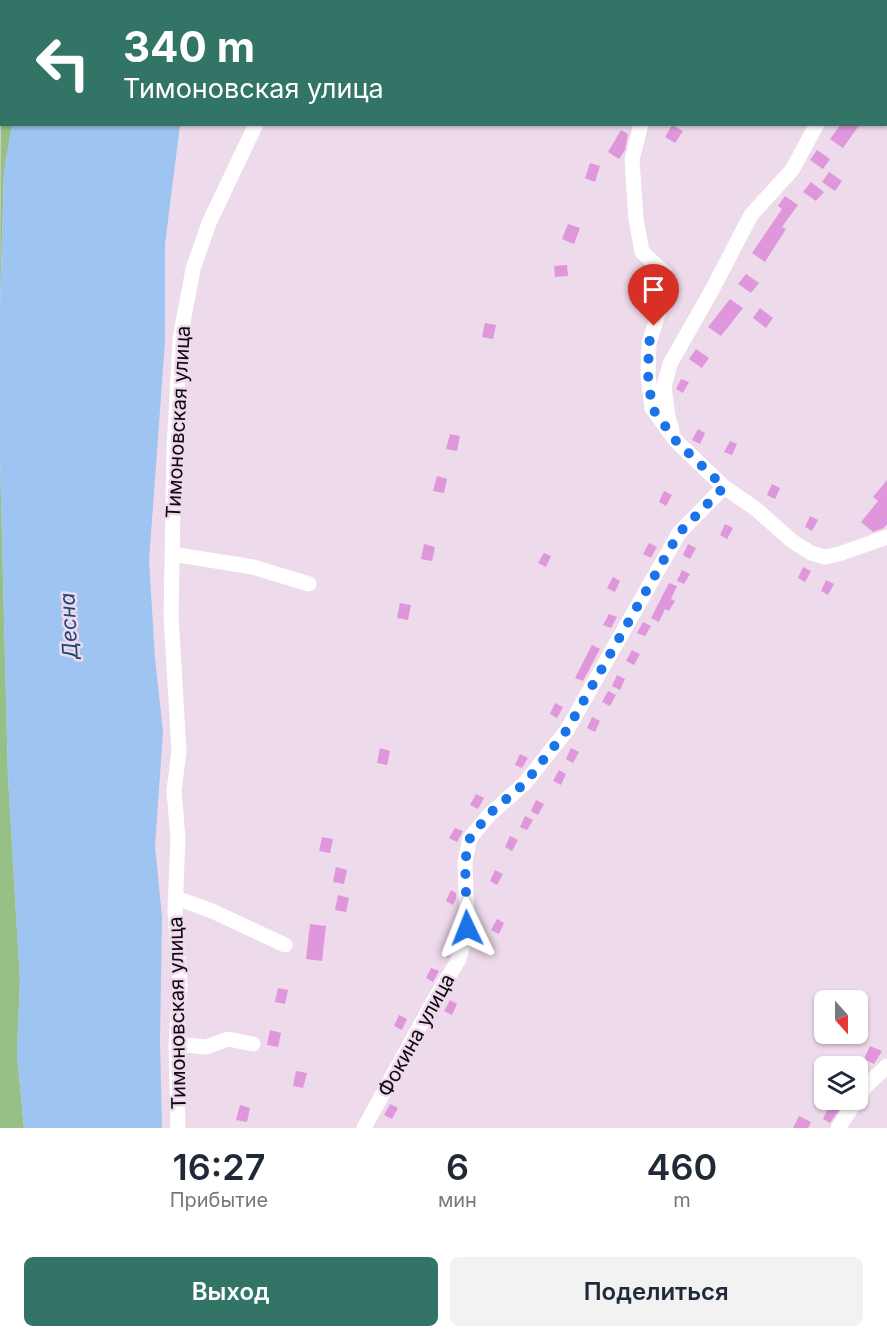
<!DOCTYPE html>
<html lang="ru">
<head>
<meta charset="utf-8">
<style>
	body { margin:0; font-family:Inter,sans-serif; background:#f2f2f3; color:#1f2937; height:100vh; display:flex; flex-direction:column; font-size:22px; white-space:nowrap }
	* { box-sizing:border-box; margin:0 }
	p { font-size:20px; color:#747a83 }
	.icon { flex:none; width:33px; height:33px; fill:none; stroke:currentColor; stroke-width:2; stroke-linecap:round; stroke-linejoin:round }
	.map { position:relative; height:1128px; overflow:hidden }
	.sheet { display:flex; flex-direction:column; background:#fff; flex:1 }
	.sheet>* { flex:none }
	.hud { position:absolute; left:0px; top:0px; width:888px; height:126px; box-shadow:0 2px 4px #0004; background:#327567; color:#fff; overflow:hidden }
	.needle { width:39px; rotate:159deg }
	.buttons { position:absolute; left:814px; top:990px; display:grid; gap:12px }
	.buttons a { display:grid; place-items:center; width:54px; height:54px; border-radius:9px; background:#fff; box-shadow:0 2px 4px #0004; font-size:30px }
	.pin { position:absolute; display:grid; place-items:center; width:51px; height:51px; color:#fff; margin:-62px -26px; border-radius:50% 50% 50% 0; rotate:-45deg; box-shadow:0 0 6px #0007 }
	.pin .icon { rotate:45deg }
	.me { position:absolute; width:66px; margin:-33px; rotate:358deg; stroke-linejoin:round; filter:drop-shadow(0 0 4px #0008) }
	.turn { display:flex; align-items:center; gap:21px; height:126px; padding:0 24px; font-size:27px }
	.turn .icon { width:78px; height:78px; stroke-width:2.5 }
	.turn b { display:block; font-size:42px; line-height:51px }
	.eta { display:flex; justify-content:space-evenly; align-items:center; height:102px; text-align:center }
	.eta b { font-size:36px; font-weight:600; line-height:42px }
	.primary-button { display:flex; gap:12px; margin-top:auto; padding:12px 24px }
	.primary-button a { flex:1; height:69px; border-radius:9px; background:#327567; color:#fff; font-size:24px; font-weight:600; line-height:69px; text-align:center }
	.primary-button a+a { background:#f2f2f3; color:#1f2937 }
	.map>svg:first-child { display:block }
	.green { fill:#97c087 }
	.water { fill:#9ec4f1 }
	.building { fill:#e096db }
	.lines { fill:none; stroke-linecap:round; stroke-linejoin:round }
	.path { stroke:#a899a7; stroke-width:2; stroke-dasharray:3 4.5; stroke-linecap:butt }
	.minor { stroke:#fff; stroke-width:15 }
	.route { stroke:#1a73e8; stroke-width:10; stroke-dasharray:0 18 }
	.labels { text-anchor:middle; stroke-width:5; stroke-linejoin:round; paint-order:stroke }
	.street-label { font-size:20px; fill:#0f090f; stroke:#eddaeb }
	.water-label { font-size:21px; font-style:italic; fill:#1c4878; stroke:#eddaeb }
</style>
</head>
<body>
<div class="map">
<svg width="887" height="1128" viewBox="0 0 887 1128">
	<rect width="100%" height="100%" fill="#eddaeb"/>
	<path class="green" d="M 1,36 L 2,124 L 12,125 L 4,172 L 0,307 Z
		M 0,456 L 8,776 L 20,981 L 17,1054 L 24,1128 L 0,1128 Z"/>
	<path class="water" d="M 50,0 L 193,0 L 49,1 Z
		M 12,125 L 180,125 L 165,244 L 165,341 L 149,561 L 155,658 L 163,732 L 155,846 L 162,917 L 160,1041 L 162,1128 L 24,1128 L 17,1054 L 20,981 L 8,776 L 0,456 L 0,307 L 4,172 Z"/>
	<path class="building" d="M 841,124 L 860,124 L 843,148 L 830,139 Z
		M 672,125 L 683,131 L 675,143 L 665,137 Z
		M 621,130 L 628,134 L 625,150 L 619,159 L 608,152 Z
		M 817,150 L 830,159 L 823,169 L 810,160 Z
		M 590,163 L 600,166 L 595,182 L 585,178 Z
		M 829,172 L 842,181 L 835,191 L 822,182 Z
		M 811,182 L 824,192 L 816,201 L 803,192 Z
		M 785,196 L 798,205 L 782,227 L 786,229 L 765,262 L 752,253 L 782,209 L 778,206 Z
		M 568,224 L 580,228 L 574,244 L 562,239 Z
		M 567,265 L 568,276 L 555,277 L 554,266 Z
		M 746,274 L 759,283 L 751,293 L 738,284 Z
		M 730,299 L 743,308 L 721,336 L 708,327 Z
		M 760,308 L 773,318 L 766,328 L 753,318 Z
		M 485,323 L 496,325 L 493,339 L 482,337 Z
		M 696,349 L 709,358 L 702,368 L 689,359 Z
		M 681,379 L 689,382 L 683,393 L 676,389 Z
		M 698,429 L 705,433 L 700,444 L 692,440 Z
		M 450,434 L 460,436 L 457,451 L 446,449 Z
		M 730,441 L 737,444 L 732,455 L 724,452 Z
		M 437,476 L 447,479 L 444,493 L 433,491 Z
		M 887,480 L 887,524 L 884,528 L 873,532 L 861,522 L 878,501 L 873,497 Z
		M 772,484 L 780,488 L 775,499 L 767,495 Z
		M 664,491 L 672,495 L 666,506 L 659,502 Z
		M 810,516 L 818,520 L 812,531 L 805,527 Z
		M 725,524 L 733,528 L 727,539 L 720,535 Z
		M 649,543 L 657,547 L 651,558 L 643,554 Z
		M 424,544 L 435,547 L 432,561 L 421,559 Z
		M 688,544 L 696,548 L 690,559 L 683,555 Z
		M 544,553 L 551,556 L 546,567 L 538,563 Z
		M 803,567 L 811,571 L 805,582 L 798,578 Z
		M 682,570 L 690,574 L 684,584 L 677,581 Z
		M 613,577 L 620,581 L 615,592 L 607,588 Z
		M 826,580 L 834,584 L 828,595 L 821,591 Z
		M 669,583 L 677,586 L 671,599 L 675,601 L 669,611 L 665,609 L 659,622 L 651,618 Z
		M 400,603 L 411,605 L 408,620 L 397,618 Z
		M 609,614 L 617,617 L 611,628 L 603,625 Z
		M 643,622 L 651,626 L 645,636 L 637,633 Z
		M 592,645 L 600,649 L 583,681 L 575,678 Z
		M 632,650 L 640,654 L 634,665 L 626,661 Z
		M 617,675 L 625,679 L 620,690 L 612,686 Z
		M 608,691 L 616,695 L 610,706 L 602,702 Z
		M 555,703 L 563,707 L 557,718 L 550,714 Z
		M 592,717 L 600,721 L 595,732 L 587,728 Z
		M 380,748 L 390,751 L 387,765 L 377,763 Z
		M 571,748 L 579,752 L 573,763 L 566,759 Z
		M 520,754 L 528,758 L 522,768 L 515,765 Z
		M 559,770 L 566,774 L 561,785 L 553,781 Z
		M 476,794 L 484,798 L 478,809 L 470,805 Z
		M 536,800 L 544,804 L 538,815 L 531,811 Z
		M 525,816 L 533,820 L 527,830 L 520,827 Z
		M 455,828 L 463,831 L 457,842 L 449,838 Z
		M 510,836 L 518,840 L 512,851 L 505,847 Z
		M 322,837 L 333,839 L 330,853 L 319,851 Z
		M 336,867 L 347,870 L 344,884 L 333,882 Z
		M 495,870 L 503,874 L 497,885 L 490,881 Z
		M 451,890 L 456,893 L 456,899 L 453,905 L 446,901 Z
		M 338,895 L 349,898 L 346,912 L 335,910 Z
		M 497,919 L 504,923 L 499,934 L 491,930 Z
		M 310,924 L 326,926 L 322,961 L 306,959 Z
		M 446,944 L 452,947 L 448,958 L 441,954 Z
		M 431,968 L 439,971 L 433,982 L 426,978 Z
		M 278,988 L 288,990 L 285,1004 L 275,1002 Z
		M 450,1000 L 457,1004 L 452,1015 L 444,1011 Z
		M 399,1015 L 407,1019 L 402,1030 L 394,1026 Z
		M 270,1030 L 281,1033 L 278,1047 L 267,1045 Z
		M 870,1046 L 882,1051 L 874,1064 L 864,1059 Z
		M 858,1063 L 868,1068 L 858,1080 Z
		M 296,1071 L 307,1073 L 303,1088 L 293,1086 Z
		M 832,1100 L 846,1100 L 830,1123 L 823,1119 Z
		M 390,1104 L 398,1108 L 392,1119 L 384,1115 Z
		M 240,1105 L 250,1108 L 247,1122 L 236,1120 Z
		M 799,1116 L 811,1122 L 808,1128 L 793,1128 Z"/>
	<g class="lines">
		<path class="path" d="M 313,2 L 314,0"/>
		<path class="minor" d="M 358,2 L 362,0
			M 703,2 L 704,0
			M 886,22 L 887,21
			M 641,124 L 632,160 L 636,219 L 642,252 L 665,273 L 664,295 L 649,343 L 648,375 L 652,408 L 676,441 L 724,487 L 756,509 L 792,541 L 811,553 L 825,557 L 839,554 L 887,537
			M 672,430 L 668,417 L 664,387 L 670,364 L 712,290 L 751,215 L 792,170 L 817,124
			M 172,554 L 253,567 L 309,584
			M 176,898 L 212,911 L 285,945
			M 176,1044 L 206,1047 L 228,1039 L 253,1044
			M 858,1098 L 866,1086 L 887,1066
			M 178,1128 L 176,1044 L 180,985 L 175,910 L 178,838 L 174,791 L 179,751 L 171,616 L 174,450 L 180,339 L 193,269 L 209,223 L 256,124
			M 364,1128 L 433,1002 L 459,959 L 467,928 L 465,861 L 470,838 L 489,815 L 525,783 L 567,730 L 679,533 L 724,487
			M 838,1128 L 857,1100"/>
	</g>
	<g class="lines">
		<path class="route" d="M 467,928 L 465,861 L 470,838 L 489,814 L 525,783 L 567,730 L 679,533 L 724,487 L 676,441 L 652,408 L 648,375 L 649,343 L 654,326"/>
	</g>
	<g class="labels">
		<g class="street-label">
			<text transform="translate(178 422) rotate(-87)" y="7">Тимоновская улица</text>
			<text transform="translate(177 1013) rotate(-91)" y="7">Тимоновская улица</text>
			<text transform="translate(416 1035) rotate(-61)" y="7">Фокина улица</text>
		</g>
		<g class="water-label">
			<text transform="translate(69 626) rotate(-93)" y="7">Десна</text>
		</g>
	</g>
</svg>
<div class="buttons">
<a><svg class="needle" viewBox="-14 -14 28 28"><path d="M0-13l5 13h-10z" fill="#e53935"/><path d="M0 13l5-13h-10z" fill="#747a83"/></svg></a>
<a><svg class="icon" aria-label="layers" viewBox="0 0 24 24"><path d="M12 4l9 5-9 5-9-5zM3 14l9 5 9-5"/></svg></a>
</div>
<div class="pin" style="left:654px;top:326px;background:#d93025"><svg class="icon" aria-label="arrive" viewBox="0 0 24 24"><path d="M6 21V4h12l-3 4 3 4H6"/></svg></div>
<svg class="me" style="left:467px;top:928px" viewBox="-20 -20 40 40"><path d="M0-17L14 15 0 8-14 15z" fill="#1a73e8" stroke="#fff" stroke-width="4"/></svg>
<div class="hud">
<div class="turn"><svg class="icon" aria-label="left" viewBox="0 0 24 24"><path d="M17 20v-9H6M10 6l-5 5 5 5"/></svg><div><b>340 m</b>Тимоновская улица</div></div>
</div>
</div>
<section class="sheet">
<div class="eta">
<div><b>16:27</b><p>Прибытие</p></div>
<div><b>6</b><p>мин</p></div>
<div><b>460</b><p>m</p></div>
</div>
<div class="primary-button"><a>Выход</a><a>Поделиться</a></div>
</section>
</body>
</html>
